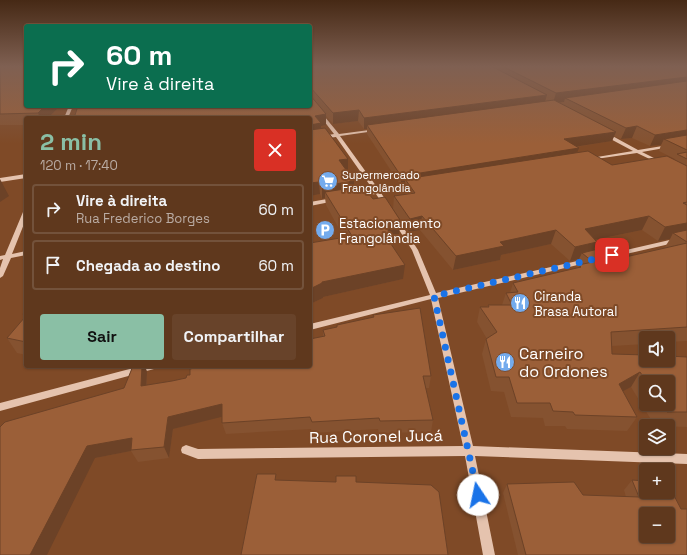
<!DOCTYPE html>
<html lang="pt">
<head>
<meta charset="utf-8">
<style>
	body { margin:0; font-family:"Space Grotesk",sans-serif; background:#68432a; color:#f1f3f6; height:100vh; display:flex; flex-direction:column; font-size:15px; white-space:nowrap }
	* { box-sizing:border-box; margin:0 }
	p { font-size:13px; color:#baaca4 }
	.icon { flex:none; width:22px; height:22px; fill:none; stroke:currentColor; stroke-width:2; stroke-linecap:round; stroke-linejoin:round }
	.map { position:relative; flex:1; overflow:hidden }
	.drawer { position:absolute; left:24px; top:116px; width:288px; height:252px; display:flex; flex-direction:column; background:#5f381d; border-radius:4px; box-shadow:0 1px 3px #0004,0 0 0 1px #73523b }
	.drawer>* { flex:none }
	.guide { position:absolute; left:24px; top:24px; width:288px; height:84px; border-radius:4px; box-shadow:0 1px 3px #0004,0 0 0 1px #73523b; background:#0b6e4f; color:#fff; overflow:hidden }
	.tools { position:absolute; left:639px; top:331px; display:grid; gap:8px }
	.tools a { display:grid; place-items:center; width:36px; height:36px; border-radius:4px; background:#5f381d; box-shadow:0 1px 3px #0004,0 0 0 1px #73523b; font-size:20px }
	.pin { position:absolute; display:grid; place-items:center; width:34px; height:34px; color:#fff; margin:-17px; border-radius:8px; box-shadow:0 2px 6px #0006 }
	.me { position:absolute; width:44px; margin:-22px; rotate:349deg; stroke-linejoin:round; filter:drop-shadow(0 0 3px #0008) }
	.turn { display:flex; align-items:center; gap:14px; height:84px; padding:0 16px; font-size:18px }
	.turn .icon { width:52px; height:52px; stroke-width:2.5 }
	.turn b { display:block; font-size:28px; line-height:34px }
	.round { display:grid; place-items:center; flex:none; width:42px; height:42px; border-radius:4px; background:#68432a }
	.summary { display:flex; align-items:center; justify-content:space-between; height:68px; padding:0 16px }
	h1 { font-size:24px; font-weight:700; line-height:30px; color:#8abfa5 }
	.cta { display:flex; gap:8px; margin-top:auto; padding:8px 16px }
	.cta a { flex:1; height:46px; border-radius:4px; background:#8abfa5; color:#111; font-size:16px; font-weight:700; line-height:46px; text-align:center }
	.cta a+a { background:#68432a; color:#f1f3f6 }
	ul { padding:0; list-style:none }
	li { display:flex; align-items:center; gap:12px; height:50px; margin:0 8px 6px; padding:0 8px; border:2px solid #73523b; border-radius:4px }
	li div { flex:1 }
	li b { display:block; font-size:15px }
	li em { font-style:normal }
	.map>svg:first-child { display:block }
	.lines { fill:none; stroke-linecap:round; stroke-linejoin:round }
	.minor { fill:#e5c3ae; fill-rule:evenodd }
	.wall { fill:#855230; fill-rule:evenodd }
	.shaded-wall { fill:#6c4227 }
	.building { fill:#9b5f38; stroke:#6c4227; fill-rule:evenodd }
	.route { stroke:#1a73e8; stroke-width:7; stroke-dasharray:0 12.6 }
	.labels { text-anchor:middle; stroke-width:4; stroke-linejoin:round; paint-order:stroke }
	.far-poi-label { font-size:11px; fill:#fff; stroke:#7f4a27; text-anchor:start }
	.poi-label { font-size:13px; fill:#fff; stroke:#7f4a27; text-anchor:start }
	.near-poi-label { font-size:16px; fill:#fff; stroke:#7f4a27; text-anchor:start }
	.near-street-label { font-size:16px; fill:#fff; stroke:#7f4a27 }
</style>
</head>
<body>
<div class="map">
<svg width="687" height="555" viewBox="0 0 687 555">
	<rect width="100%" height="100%" fill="#7f4a27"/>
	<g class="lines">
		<path class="minor" d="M 310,99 L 339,134 L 377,129 L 377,131 L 375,131 L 340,136 L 379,190 L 412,185 L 415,187 L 414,188 L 381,193 L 389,205 L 386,207 L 384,206 L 376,194 L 357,196 L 357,194 L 374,191 L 336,137 L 310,140 L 310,138 L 334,134 L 310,103 Z
			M 69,106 L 73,106 L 68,118 L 64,118 Z
			M 603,133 L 607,133 L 638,150 L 687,142 L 687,144 L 642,152 L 660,161 L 660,162 L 658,163 L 637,153 L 589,160 L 589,158 L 591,158 L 633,151 L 603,135 Z
			M 26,174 L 26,178 L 0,182 L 0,178 Z
			M 333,198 L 335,199 L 335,201 L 310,206 L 310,202 Z
			M 26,210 L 26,219 L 12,254 L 26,251 L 26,255 L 11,258 L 3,276 L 0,278 L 0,268 L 3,259 L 0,260 L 0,256 L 5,255 L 23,212 Z
			M 395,217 L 397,218 L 418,250 L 436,293 L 586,259 L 589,261 L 586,263 L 438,298 L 473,446 L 687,454 L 687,464 L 475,456 L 495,555 L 483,555 L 465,456 L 198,459 L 182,453 L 181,450 L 182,447 L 186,445 L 198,449 L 463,446 L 431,299 L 310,330 L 310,324 L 430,295 L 412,250 L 392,219 Z
			M 687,236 L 687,240 L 600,260 L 597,258 L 600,256 Z
			M 141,366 L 158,366 L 157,368 L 154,369 L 0,411 L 0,403 Z"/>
	</g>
	<path class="wall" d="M 0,66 L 26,106 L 60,106 L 48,118 L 26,118 L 26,125 L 0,125 Z
		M 310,66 L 687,66 L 687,341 L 668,342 L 668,338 L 646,338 L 646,344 L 612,346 L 612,354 L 687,357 L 687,427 L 655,426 L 631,387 L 623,391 L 637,417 L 627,431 L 567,429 L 565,426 L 545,426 L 543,418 L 511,417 L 504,392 L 491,391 L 482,354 L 486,339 L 487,339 L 477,322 L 480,307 L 487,307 L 488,305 L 502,305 L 506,293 L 510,293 L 513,283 L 577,268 L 576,267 L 579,259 L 570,261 L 551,244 L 501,255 L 500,260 L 453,270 L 420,230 L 408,232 L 393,209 L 394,196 L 406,194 L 404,192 L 405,185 L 401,186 L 367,134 L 367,129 L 364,129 L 358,121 L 333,124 L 326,116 L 326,125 L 321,126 L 321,129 L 348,159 L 348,171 L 354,187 L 373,199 L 400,220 L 399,234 L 390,236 L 390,243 L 403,279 L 323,297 L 323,298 L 310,304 L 344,238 L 326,205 L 325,198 L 322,199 L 320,194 L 310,196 ZM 614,136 L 621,139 L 632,138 L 650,146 L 661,145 L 659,151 L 675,159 L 674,159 L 612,165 L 577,153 L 576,147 L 612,141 ZM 642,230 L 658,241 L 670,239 L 665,247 L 666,247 L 612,260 L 593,250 L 594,240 ZM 646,382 L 668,382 L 668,404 L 646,404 Z
		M 26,310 L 26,355 L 17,353 L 7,338 L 25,317 Z
		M 373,315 L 431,376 L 429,388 L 425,388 L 433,420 L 431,432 L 379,433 L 378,429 L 312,433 L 311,429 L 226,434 L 222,423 L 222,416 L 173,429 L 169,458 L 138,462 L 131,451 L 95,458 L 133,366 L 145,366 L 147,372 L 147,385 L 172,381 L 186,378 L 190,375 L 323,336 L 323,330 L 337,327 L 337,325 L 373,317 Z
		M 632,480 L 681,509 L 687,555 L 518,555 L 503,493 L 507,484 L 583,495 L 626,497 L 624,490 Z"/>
	<path class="shaded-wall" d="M 687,77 L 687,86 L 565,98 L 564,102 L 553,103 L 556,93 Z
		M 547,95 L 544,105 L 367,125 L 367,129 L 364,129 L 364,118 Z
		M 45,106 L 60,106 L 48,118 L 40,118 L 38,113 Z
		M 359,110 L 358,121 L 333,124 L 333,113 Z
		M 326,114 L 326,125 L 321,126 L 321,135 L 310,136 L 310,125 L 315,116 Z
		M 637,126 L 632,138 L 621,139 L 626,128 Z
		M 687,130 L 687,141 L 664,139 L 661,145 L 650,146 L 655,135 Z
		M 616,132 L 612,141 L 561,149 L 564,139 Z
		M 579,148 L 575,158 L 405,179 L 405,185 L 401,186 L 401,176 Z
		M 348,159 L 348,171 L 339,172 L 339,160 Z
		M 0,179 L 9,196 L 0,202 Z
		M 354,181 L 354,194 L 325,192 L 325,198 L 322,199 L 322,186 Z
		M 319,182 L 320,194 L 310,196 L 310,183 Z
		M 422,216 L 420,230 L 408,232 L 410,219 Z
		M 649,216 L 642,230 L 579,243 L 585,229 Z
		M 400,220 L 399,234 L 390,236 L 390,247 L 384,249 L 383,224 Z
		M 687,223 L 687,235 L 673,233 L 670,239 L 658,241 L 665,227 Z
		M 556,230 L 551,244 L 501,255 L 500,260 L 453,270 L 456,256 L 500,242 Z
		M 597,242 L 591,256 L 582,253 L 579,259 L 570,261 L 575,247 Z
		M 405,265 L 403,279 L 323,297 L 323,298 L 310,304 L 310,289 L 322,282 Z
		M 142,366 L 145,366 L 147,372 L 146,397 L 141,386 Z
		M 640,372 L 631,387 L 610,398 L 619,384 Z
		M 222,404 L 225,416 L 173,429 L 169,458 L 164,447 L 168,417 Z
		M 132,438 L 131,450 L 131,451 L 95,458 L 47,555 L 30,555 L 87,446 Z"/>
	<path class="building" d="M 0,66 L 26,66 L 26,106 L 45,106 L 38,113 L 0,114 Z
		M 310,66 L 491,66 L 547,95 L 364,118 L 359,110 L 333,113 L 311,88 L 310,88 Z
		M 502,66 L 687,66 L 687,77 L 556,93 Z
		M 687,81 L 687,130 L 655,135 L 637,126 L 626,128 L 565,98 Z
		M 310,95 L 326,114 L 315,116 L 321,123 L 310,125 L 310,118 L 74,118 L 78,106 L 310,106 Z
		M 554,100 L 616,132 L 564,139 L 579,148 L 401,176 L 367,125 Z
		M 325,128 L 348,159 L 339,160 L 354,181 L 322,186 L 319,182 L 310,183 L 310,130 Z
		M 687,135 L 687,150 L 664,139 Z
		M 588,151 L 612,165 L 667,156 L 687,166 L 687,202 L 683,203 L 687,205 L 687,223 L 665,227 L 649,216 L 585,229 L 597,242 L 575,247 L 556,230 L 500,242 L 504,246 L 456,256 L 422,216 L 410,219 L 394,196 L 415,193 L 405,179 Z
		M 687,152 L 687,159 L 677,154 Z
		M 358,187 L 363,193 L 369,194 L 373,199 L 385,197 L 400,220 L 383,224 L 391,234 L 385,235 L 405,265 L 322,282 L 322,283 L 310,289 L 310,243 L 352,236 L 325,192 Z
		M 687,230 L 687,242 L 673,233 Z
		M 687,243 L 687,327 L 611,332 L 612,354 L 646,355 L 646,360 L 668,360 L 668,356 L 687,357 L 687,412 L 667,412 L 662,404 L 668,404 L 668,382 L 647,382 L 640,372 L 619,384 L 637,417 L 575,415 L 573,412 L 553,411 L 550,403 L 517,403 L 509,377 L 496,377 L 486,339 L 497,332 L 480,307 L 489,307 L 488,305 L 512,305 L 506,293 L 518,292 L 513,283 L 581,267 L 578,265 L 593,262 L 582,253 L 602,248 L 612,260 Z
		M 420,308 L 431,376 L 423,376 L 433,420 L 380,421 L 379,418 L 312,422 L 310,417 L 222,423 L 222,404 L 168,417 L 164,447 L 131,450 L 132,438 L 87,446 L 30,555 L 0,555 L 0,427 L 5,422 L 124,388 L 133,366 L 142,366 L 141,386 L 172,381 L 186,378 L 187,375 L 190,375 L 190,369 L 204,366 L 310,366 L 310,339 L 325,336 L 323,330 L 337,327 L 337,325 L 374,317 L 373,315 Z
		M 26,310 L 26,342 L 7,338 L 25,317 L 23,314 Z
		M 257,474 L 276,474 L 275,480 L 336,482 L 336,476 L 356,476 L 356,482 L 431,485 L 439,492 L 448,555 L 241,555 Z
		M 632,480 L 646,481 L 646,492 L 668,492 L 668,484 L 681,509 L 687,509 L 687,555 L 526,555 L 507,484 L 574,482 L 583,495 L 639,497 ZM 646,514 L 668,514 L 668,536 L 646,536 Z"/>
	<linearGradient id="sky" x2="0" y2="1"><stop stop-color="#462915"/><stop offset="0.46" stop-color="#7f6052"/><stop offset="1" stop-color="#7f6052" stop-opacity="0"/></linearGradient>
	<rect width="687" height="144" fill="url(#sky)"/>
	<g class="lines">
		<path class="route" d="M 478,495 L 434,296 L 612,255"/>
	</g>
	<defs>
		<g id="supermarket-disc" transform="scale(1)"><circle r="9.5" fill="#74abed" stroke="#7f4a27"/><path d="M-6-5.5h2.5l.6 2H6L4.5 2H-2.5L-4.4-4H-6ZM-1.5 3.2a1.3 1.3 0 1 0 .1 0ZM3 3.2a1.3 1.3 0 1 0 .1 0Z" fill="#fff"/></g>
		<g id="parking-disc" transform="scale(1)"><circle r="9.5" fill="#74abed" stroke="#7f4a27"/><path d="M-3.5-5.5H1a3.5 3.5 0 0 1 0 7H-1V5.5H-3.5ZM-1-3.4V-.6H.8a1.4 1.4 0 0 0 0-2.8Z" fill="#fff"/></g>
		<g id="restaurant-disc" transform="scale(1)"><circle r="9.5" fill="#74abed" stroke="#7f4a27"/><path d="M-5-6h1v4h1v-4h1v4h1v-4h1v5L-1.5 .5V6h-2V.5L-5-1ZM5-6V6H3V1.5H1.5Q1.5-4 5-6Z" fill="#fff"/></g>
	</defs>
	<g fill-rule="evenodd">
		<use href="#supermarket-disc" x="328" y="181"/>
		<use href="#parking-disc" x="325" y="230"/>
		<use href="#restaurant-disc" x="520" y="303"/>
		<use href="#restaurant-disc" x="505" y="362"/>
	</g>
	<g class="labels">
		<g class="far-poi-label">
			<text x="342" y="179">Supermercado<tspan x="342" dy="13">Frangolândia</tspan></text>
		</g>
		<g class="poi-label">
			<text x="339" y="228">Estacionamento<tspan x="339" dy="15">Frangolândia</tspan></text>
			<text x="534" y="301">Ciranda<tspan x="534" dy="15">Brasa Autoral</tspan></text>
		</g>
		<g class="near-poi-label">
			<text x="519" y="359">Carneiro<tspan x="519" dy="18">do Ordones</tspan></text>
		</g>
		<g class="near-street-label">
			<text transform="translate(376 436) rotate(-1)" y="6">Rua Coronel Jucá</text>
		</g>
	</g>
</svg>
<div class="tools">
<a><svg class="icon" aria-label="sound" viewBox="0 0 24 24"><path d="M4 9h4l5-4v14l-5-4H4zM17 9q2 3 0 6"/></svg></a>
<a><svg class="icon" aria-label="search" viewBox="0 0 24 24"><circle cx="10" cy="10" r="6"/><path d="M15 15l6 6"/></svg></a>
<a><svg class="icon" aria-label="layers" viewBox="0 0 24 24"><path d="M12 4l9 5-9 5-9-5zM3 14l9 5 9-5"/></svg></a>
<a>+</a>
<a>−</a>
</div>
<div class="pin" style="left:612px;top:255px;background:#d93025"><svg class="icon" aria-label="arrive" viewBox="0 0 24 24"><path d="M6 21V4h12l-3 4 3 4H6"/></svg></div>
<svg class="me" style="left:478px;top:495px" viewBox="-20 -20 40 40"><circle r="19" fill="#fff"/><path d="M0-13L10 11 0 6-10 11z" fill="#1a73e8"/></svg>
<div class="guide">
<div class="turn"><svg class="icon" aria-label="right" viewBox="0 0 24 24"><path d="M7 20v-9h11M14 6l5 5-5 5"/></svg><div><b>60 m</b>Vire à direita</div></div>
</div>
<section class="drawer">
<div class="summary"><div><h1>2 min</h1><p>120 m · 17:40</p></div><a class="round" style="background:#d93025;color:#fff"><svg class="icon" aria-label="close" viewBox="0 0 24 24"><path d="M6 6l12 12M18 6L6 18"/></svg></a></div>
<ul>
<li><svg class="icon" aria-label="right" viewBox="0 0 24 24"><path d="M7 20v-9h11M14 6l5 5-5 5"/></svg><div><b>Vire à direita</b><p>Rua Frederico Borges</p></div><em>60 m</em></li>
<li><svg class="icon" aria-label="arrive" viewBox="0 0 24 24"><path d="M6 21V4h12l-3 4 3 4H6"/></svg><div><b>Chegada ao destino</b></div><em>60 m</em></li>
</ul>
<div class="cta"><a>Sair</a><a>Compartilhar</a></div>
</section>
</div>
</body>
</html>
